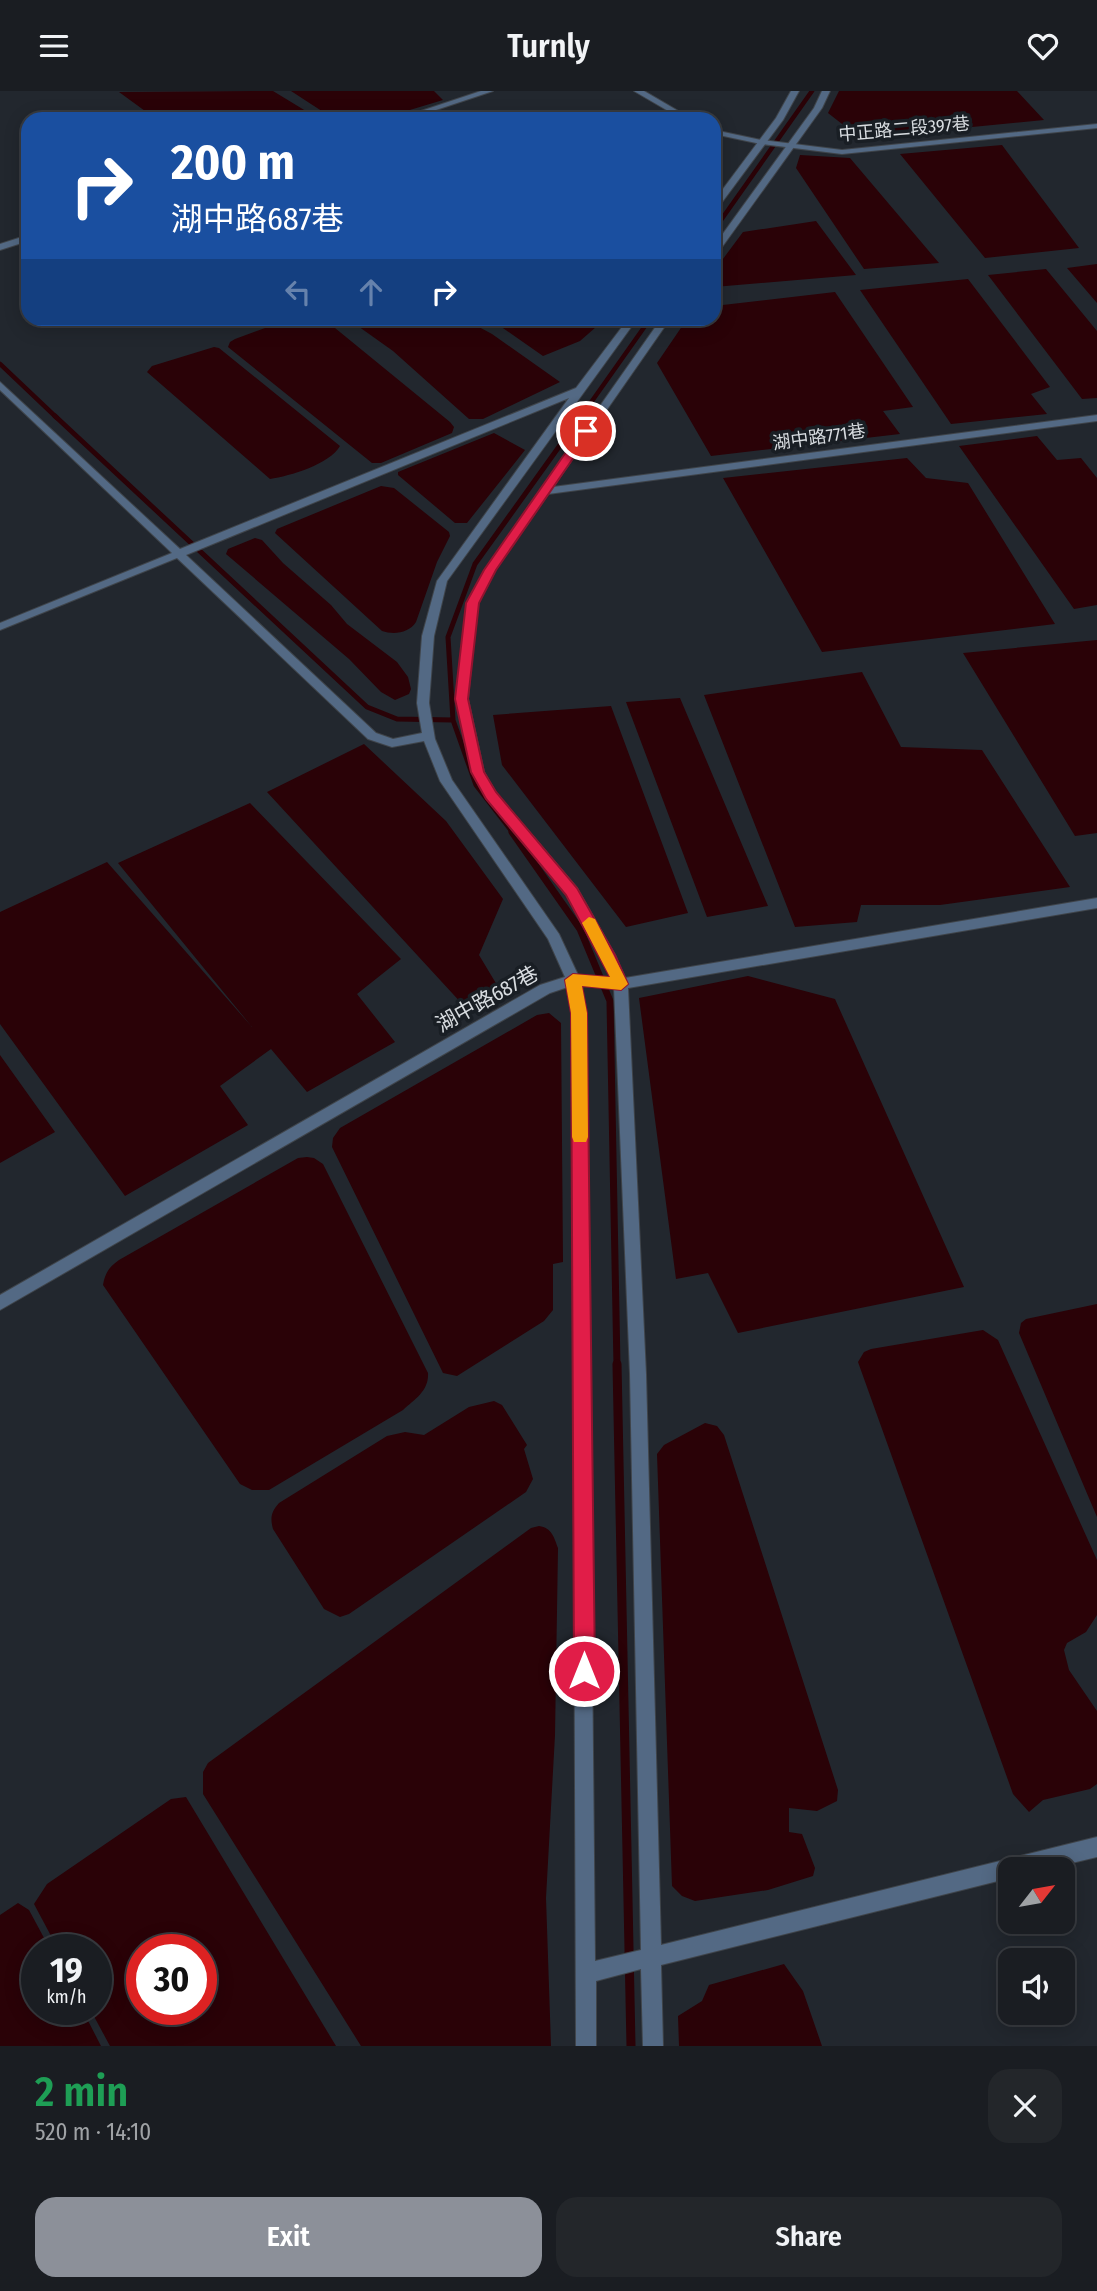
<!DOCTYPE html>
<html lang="en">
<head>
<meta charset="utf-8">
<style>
	body { margin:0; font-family:"Fira Sans Condensed","Noto Sans TC",sans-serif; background:#23262a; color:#f1f3f6; height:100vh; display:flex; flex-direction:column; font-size:26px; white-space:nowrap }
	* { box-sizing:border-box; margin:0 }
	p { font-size:23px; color:#9fa2a5 }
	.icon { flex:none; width:38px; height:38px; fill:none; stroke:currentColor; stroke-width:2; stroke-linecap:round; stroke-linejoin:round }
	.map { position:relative; height:1955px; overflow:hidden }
	.details { display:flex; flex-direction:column; background:#1a1d22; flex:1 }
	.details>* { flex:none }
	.hud { position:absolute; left:21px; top:21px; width:700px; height:214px; border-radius:21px; box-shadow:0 4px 18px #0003,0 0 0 2px #383b40; background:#1a4fa0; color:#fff; overflow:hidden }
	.needle { width:46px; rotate:59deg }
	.buttons { position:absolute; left:998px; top:1766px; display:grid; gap:14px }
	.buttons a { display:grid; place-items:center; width:77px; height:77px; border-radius:14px; background:#1a1d22; box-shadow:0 4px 18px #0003,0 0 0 2px #383b40; font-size:35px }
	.speed { position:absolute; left:21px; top:1843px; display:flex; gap:14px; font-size:35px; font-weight:700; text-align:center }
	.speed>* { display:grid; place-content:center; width:91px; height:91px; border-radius:50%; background:#1a1d22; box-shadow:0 4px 18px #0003,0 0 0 2px #383b40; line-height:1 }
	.speed small { font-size:18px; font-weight:400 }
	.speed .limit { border:10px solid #d22; background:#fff; color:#111 }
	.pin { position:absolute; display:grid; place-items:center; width:60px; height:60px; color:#fff; margin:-30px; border:4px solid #fff; border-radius:50%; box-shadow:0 2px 7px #0007 }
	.me { position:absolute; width:77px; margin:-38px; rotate:0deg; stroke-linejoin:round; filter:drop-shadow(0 0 5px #0008) }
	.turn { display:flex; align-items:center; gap:24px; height:147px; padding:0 35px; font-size:32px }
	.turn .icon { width:91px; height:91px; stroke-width:2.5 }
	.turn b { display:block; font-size:49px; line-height:60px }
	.lanes { display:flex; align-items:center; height:66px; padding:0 35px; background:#0003; justify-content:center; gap:35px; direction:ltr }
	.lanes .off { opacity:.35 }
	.round { display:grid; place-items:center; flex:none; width:74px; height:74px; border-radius:21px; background:#23262a }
	.headline { display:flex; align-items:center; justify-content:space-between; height:119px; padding:0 35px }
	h1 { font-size:42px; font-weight:600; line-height:52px; color:#1e9e55 }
	.primary-button { display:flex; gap:14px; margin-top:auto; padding:14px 35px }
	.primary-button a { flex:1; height:80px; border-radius:21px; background:#8c9099; color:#fff; font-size:28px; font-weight:600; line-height:80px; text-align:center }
	.primary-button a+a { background:#23262a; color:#f1f3f6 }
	header { display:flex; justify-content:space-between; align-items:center; height:91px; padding:0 35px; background:#1a1d22; font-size:32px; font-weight:600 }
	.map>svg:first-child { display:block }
	.water { fill:#2a0207; fill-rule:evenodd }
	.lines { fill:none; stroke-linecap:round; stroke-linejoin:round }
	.stream-far3 { stroke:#2a0207; stroke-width:4.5 }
	.stream-far2 { stroke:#2a0207; stroke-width:5 }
	.stream-far1 { stroke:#2a0207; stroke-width:7 }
	.stream { stroke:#2a0207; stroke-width:9 }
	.minor-casing { stroke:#3f444a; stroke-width:2 }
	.tertiary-casing { stroke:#3f444a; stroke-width:2 }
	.minor { fill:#536984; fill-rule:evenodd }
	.tertiary { fill:#536984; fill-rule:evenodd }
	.route { fill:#e11d48; stroke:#92132f; stroke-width:2 }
	.slow { fill:#f59e0b }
	.labels { text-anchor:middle; stroke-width:7; stroke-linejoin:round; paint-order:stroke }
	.far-street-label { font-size:18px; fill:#d8dce0; stroke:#191e24 }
	.street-label { font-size:21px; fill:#d8dce0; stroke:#191e24 }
</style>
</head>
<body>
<header><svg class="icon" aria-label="menu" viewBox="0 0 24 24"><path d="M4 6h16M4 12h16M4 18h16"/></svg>Turnly<svg class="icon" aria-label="heart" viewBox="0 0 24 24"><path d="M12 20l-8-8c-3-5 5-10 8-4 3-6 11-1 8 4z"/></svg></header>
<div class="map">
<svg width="1097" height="1955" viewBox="0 0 1097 1955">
	<rect width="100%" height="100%" fill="#22272e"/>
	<path class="water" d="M 273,0 L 319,28 L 156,28 L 119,1 Z
		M 291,0 L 434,0 L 443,9 L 380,28 L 334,28 Z
		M 839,0 L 1017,0 L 1044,29 L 860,47 L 828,22 Z
		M 1002,54 L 1079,157 L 985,167 L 900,63 Z
		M 800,64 L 850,67 L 939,172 L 864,178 L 796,77 Z
		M 816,130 L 856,184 L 714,196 L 714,180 L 743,141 Z
		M 1097,173 L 1097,212 L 1067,177 Z
		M 1046,178 L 1097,240 L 1097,307 L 1082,308 L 988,184 Z
		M 968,188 L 1050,296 L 1031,303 L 1047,323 L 951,333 L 860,199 Z
		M 835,201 L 913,316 L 883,320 L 900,343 L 711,365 L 657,272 L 687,228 L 714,228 L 714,215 Z
		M 290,228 L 324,228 L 450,331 L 454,336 L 452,342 L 381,372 L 372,372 L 228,256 L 230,251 L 235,248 Z
		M 348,228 L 464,228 L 492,243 L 560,291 L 483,328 L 469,328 L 393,260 Z
		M 490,228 L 587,228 L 596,236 L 580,250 L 543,265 Z
		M 214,256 L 219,257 L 340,355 C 330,373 290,385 270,388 L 147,281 L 152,275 Z
		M 494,342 L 525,359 L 467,432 L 455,432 L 398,384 L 398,381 Z
		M 1037,345 L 1057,369 L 1081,367 L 1097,387 L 1097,514 L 1074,518 L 959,355 Z
		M 907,367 L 926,387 L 968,392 L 1055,533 L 822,561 L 723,387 Z
		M 381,395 L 394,397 L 449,441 L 450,445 L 437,471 L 416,531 C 409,542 394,544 382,540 L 275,442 L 277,438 Z
		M 255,447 L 262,449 L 283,472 L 331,514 L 347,533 L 397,571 L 408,586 L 411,598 L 409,603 L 395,609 L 381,601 L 349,568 L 226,463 L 228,458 Z
		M 1097,549 L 1097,742 L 1075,745 L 963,562 Z
		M 862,581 L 901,656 L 982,659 L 1070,796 L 940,814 L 861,814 L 857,831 L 795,836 L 704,604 Z
		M 680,607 L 768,815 L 707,826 L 626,611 Z
		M 611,615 L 688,822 L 626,836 L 502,674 L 493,624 Z
		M 364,653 L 446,730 L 503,808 L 479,864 L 500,899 L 464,915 L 267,701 Z
		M 250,712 L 401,868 L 357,903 L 395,951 L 307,1001 L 271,958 L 220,995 L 248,1034 L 125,1105 L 0,933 L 0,821 L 107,771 L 252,936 L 118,772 Z
		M 748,885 L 835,908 L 964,1196 L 738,1242 L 708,1182 L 676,1188 L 639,907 Z
		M 549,922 L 561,932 L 563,1171 L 553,1173 L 553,1219 L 544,1230 L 457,1285 L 443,1282 L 332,1056 L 333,1047 L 340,1037 L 537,924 Z
		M 0,964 L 55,1041 L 0,1072 Z
		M 307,1066 L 314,1067 L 323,1073 L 428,1282 C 429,1300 415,1308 403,1319 L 269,1399 L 252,1399 L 240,1393 L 103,1194 C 105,1182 109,1176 119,1169 L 298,1067 Z
		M 1097,1213 L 1097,1426 L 1019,1242 L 1021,1232 L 1026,1228 Z
		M 983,1239 L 998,1249 L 1097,1469 L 1097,1524 L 1086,1541 L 1067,1552 L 1064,1559 L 1069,1579 L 1097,1620 L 1097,1693 L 1090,1698 L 1043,1709 L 1029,1721 L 1013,1703 L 858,1271 L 864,1261 L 871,1258 Z
		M 494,1310 L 502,1314 L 527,1354 L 524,1358 L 533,1388 L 526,1401 L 349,1523 L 340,1526 L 324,1518 L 273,1438 C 270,1427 271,1421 279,1412 L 387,1345 L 405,1341 L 424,1344 L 469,1316 Z
		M 705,1332 L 717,1335 L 724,1344 L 838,1699 L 837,1710 L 817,1720 L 789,1717 L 789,1741 L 802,1743 L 815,1777 L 813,1785 L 768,1799 L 695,1810 L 682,1805 L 672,1795 L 657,1363 L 664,1354 Z
		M 539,1435 C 552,1437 554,1446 558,1457 L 555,1644 L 546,1807 L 551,1955 L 361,1955 L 203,1703 L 203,1681 L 208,1672 L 531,1437 Z
		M 186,1706 L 336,1955 L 110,1955 L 90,1918 L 96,1918 L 96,1858 L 58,1858 L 34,1813 L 47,1793 L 171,1708 ZM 142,1858 L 201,1858 L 201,1918 L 142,1918 Z
		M 18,1812 L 29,1819 L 50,1858 L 37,1858 L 37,1918 L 82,1918 L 101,1955 L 0,1955 L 0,1824 Z
		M 784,1873 L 803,1900 L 822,1955 L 679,1955 L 678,1925 L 702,1910 L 709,1894 Z"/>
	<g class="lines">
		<path class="stream-far3" d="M 714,139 L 812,0
			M 0,273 L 57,327
			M 580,327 L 650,228"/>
		<path class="stream-far2" d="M 55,325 L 367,616 L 397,628 L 453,629
			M 514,743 L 476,694 L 453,629 L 448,546 L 475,473 L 581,325"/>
		<path class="stream-far1" d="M 512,741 L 580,838 L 610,910 L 617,1275"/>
		<path class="stream" d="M 617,1273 L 631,1955"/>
		<g class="minor-casing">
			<path id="minor" d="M 481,0 L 493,0 L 409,28 L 397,28 Z
				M 791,0 L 799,0 L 783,29 L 717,118 L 714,119 L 714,110 L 776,27 Z
				M 822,0 L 830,0 L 822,17 L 717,163 L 714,164 L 714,155 L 814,17 Z
				M 28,144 L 28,150 L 0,159 L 0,153 Z
				M 628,228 L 637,228 L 447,490 L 434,545 L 429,612 L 435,648 L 452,689 L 559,843 L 578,884 L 612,887 L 567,803 L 487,707 L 472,681 L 456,608 L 467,512 L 485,479 L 661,228 L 670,228 L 553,396 L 1097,324 L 1097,330 L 548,403 L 495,479 L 477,512 L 468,608 L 484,681 L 496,702 L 577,797 L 615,864 L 625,887 L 1097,807 L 1097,817 L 628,897 L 646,1283 L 661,1854 L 1097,1746 L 1097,1766 L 1047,1778 L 1010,1778 L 1010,1787 L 661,1874 L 663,1955 L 643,1955 L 641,1878 L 596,1890 L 596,1955 L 576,1955 L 572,922 L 568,896 L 550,902 L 0,1219 L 0,1204 L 540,894 L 565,886 L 548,848 L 440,690 L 424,650 L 392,656 L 368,648 L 177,467 L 0,539 L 0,532 L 172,462 L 0,299 L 0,291 L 180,458 L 576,297 ZM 569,307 L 437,490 L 422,545 L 417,612 L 422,642 L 393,648 L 376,642 L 186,464 ZM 581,895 L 614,897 L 630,1283 L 641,1859 L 595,1870 L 586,922 Z"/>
		</g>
		<g class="tertiary-casing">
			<path id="tertiary" d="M 634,0 L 644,0 L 692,28 L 682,28 Z
				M 1097,33 L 1097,37 L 842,63 L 761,53 L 714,43 L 714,39 L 761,49 L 842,59 Z"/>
		</g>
		<use href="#minor" class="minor"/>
		<use href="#tertiary" class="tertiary"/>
	</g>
	<path class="route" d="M 582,338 L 592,340 L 496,479 L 479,512 L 468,608 L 484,681 L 496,701 L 577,797 L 615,864 L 628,893 L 621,899 L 582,895 L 587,922 L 595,1580 L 592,1588 L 584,1591 L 577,1588 L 574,1580 L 571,922 L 565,889 L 573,883 L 610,886 L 566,804 L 486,708 L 471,681 L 455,608 L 466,512 L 484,479 Z"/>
	<path class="slow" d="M 589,826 L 595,828 L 628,893 L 621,899 L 582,895 L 587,922 L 588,1046 L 586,1051 L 574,1051 L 572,1046 L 571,922 L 565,889 L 573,883 L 610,886 L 582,832 Z"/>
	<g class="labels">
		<g class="far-street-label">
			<text transform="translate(904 38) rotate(-5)" y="6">中正路二段397巷</text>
			<text transform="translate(819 346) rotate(-8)" y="6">湖中路771巷</text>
		</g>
		<g class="street-label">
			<text transform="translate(487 908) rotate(-29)" y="7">湖中路687巷</text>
		</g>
	</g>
</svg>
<div class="buttons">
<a><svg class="needle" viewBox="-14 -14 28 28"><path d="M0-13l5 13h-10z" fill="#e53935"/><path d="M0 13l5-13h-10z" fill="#9fa2a5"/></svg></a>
<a><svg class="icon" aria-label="sound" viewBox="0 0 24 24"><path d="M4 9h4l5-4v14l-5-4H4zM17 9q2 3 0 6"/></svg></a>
</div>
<div class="speed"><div>19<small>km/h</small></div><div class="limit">30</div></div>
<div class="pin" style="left:586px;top:340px;background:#d93025"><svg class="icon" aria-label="arrive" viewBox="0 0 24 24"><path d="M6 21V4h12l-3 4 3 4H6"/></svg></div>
<svg class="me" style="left:584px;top:1580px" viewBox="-20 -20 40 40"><circle r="17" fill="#e11d48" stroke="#fff" stroke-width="3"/><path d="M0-11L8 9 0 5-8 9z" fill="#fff"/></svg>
<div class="hud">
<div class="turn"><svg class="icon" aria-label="right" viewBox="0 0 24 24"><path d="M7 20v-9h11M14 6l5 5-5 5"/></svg><div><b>200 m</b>湖中路687巷</div></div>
<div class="lanes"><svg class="icon off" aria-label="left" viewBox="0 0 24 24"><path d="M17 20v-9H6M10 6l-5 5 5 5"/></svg><svg class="icon off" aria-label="ahead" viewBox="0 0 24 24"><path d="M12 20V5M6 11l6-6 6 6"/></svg><svg class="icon" aria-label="right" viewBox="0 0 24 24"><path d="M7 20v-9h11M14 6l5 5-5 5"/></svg></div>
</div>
</div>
<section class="details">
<div class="headline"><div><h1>2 min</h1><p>520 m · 14:10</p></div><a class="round"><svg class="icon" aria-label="close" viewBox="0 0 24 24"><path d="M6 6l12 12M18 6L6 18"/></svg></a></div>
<div class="primary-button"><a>Exit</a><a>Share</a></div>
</section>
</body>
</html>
